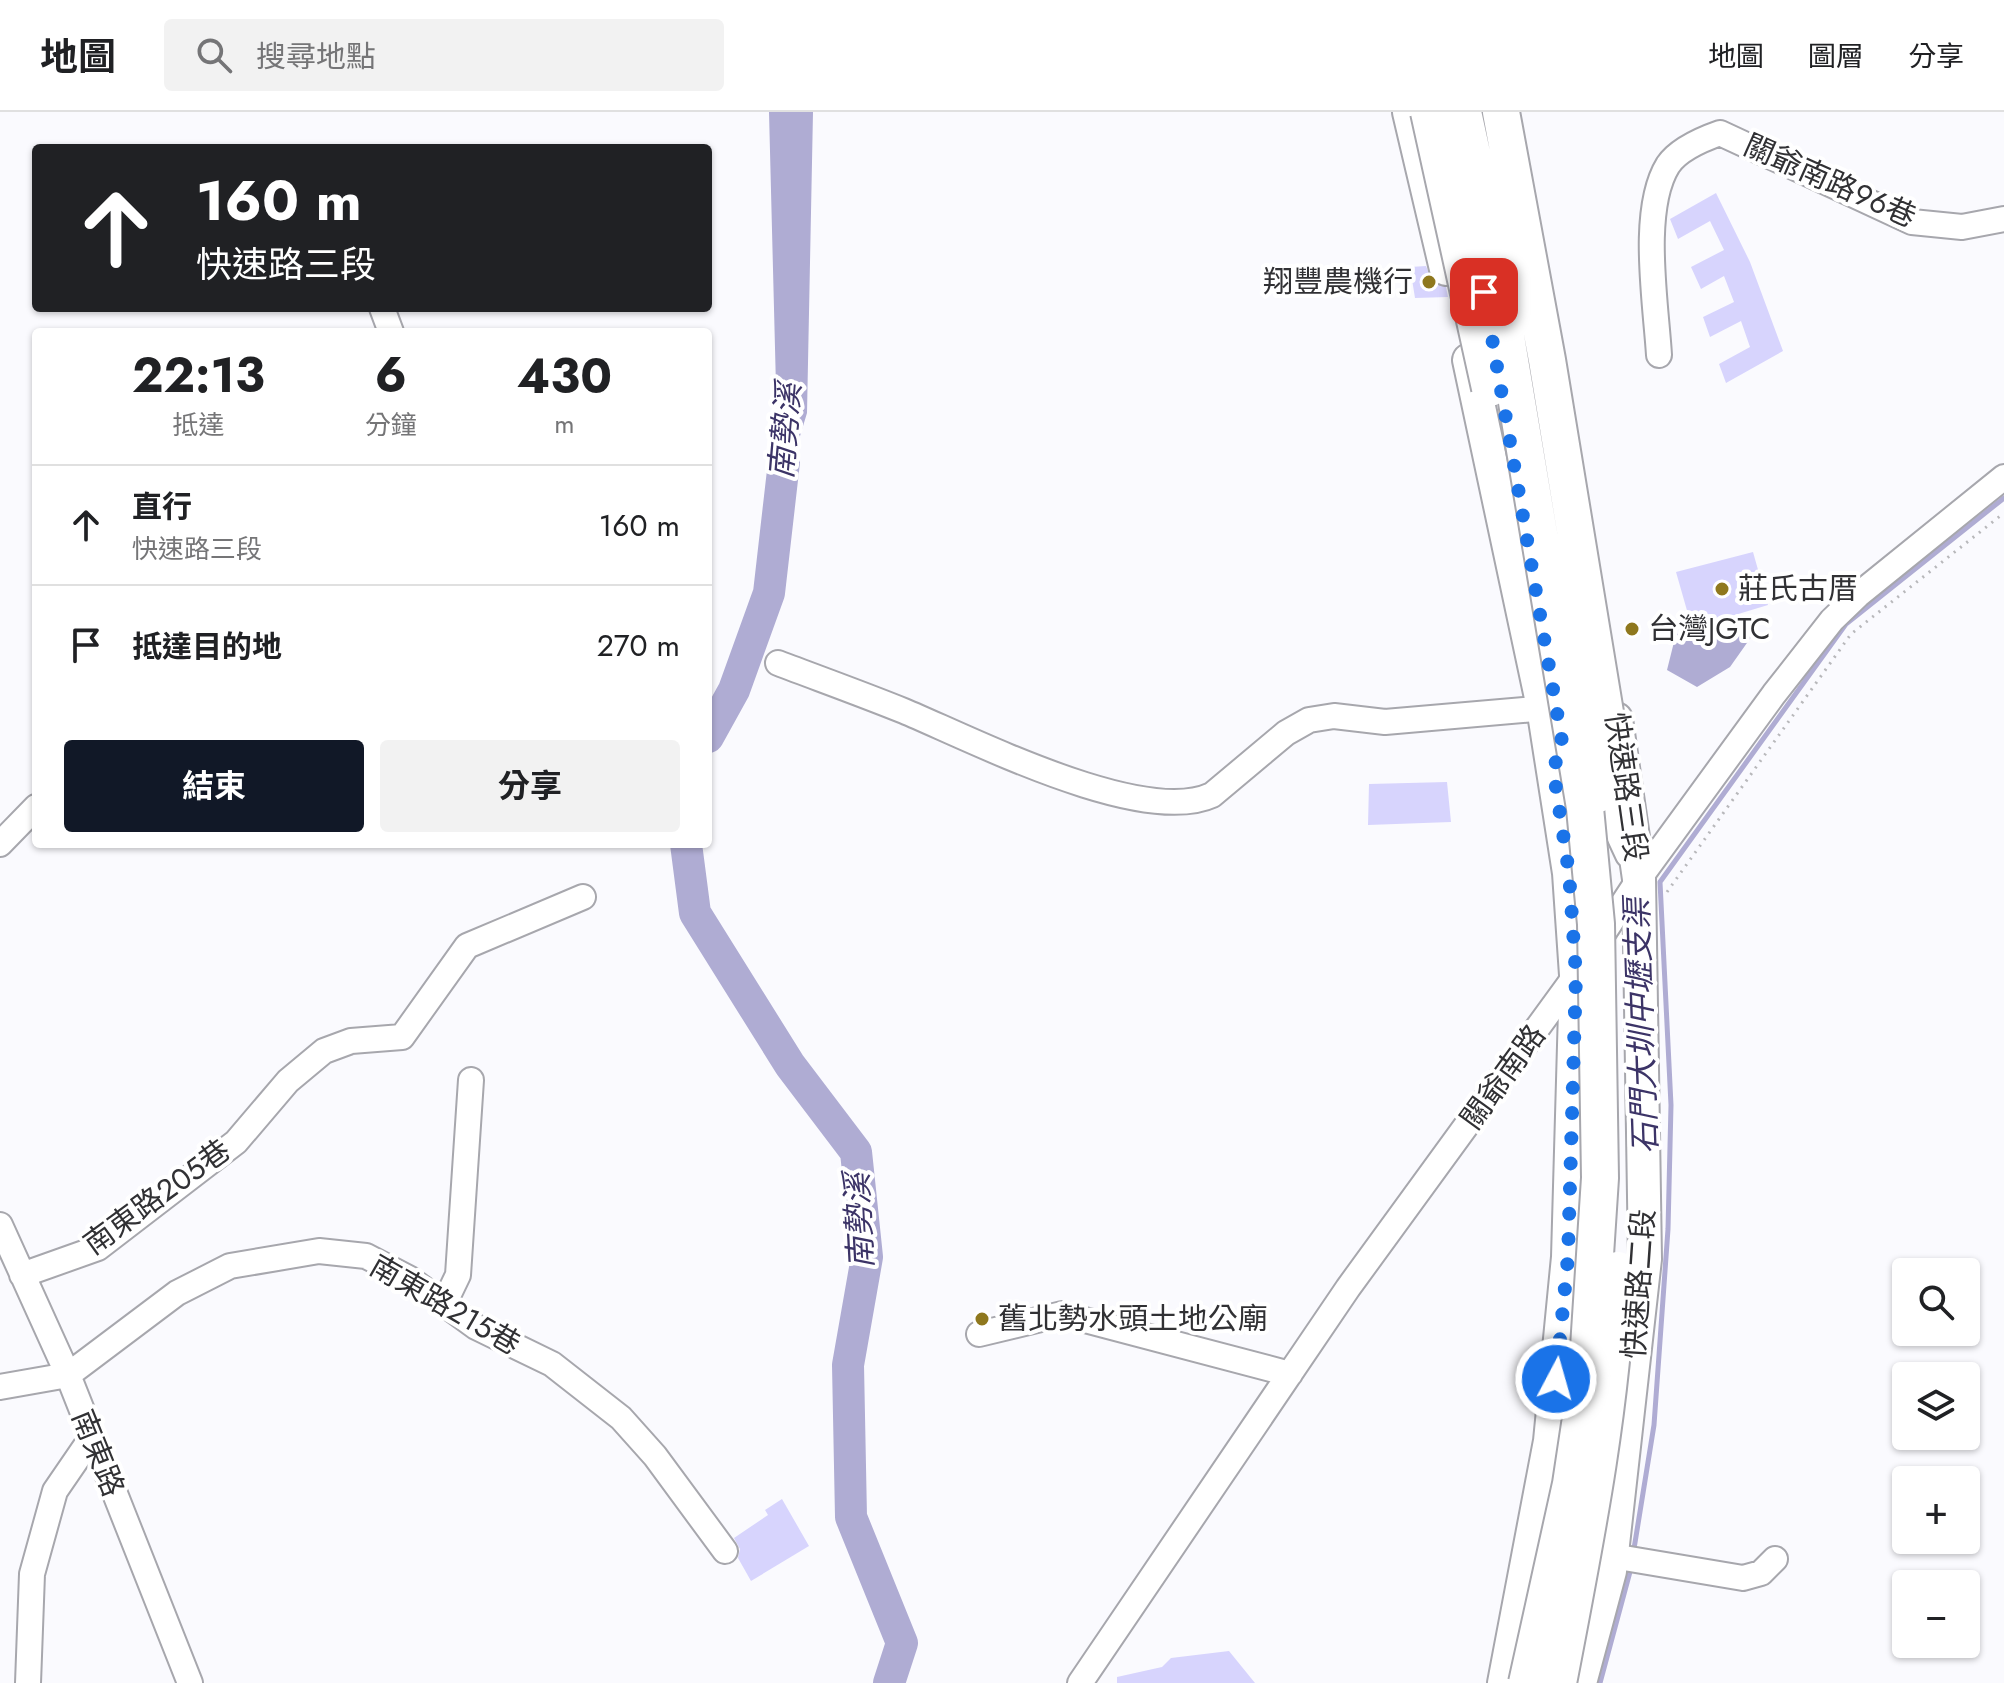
<!DOCTYPE html>
<html lang="zh-TW">
<head>
<meta charset="utf-8">
<style>
	body { margin:0; font-family:Jost,"Noto Sans TC",sans-serif; background:#f2f2f2; color:#202124; height:100vh; display:flex; flex-direction:column; font-size:30px; white-space:nowrap }
	* { box-sizing:border-box; margin:0 }
	p { font-size:26px; color:#757577 }
	.icon { flex:none; width:44px; height:44px; fill:none; stroke:currentColor; stroke-width:2; stroke-linecap:round; stroke-linejoin:round }
	.map { position:relative; flex:1; overflow:hidden }
	.drawer { position:absolute; left:32px; top:216px; width:680px; height:520px; display:flex; flex-direction:column; background:#fff; border-radius:8px; box-shadow:0 2px 6px #0004 }
	.drawer>* { flex:none }
	.top-card { position:absolute; left:32px; top:32px; width:680px; height:168px; border-radius:8px; box-shadow:0 2px 6px #0004; background:#202124; color:#fff; overflow:hidden }
	.tools { position:absolute; left:1892px; top:1146px; display:grid; gap:16px }
	.tools a { display:grid; place-items:center; width:88px; height:88px; border-radius:8px; background:#fff; box-shadow:0 2px 6px #0004; font-size:40px }
	.pin { position:absolute; display:grid; place-items:center; width:68px; height:68px; color:#fff; margin:-34px; border-radius:16px; box-shadow:0 4px 12px #0006 }
	.me { position:absolute; width:88px; margin:-44px; rotate:6deg; stroke-linejoin:round; filter:drop-shadow(0 0 6px #0008) }
	.turn { display:flex; align-items:center; gap:28px; height:168px; padding:0 32px; font-size:36px }
	.turn .icon { width:104px; height:104px; stroke-width:2.5 }
	.turn b { display:block; font-size:56px; line-height:68px }
	.eta { display:flex; justify-content:space-evenly; align-items:center; height:136px; text-align:center }
	.eta b { font-size:48px; font-weight:700; line-height:56px }
	.action { display:flex; gap:16px; margin-top:auto; padding:16px 32px }
	.action a { flex:1; height:92px; border-radius:8px; background:#111827; color:#fff; font-size:32px; font-weight:700; line-height:92px; text-align:center }
	.action a+a { background:#f2f2f2; color:#202124 }
	ul { padding:0; list-style:none }
	li { display:flex; align-items:center; gap:24px; height:120px; padding:0 32px; border-top:2px solid #e0e0e0 }
	li div { flex:1 }
	li b { display:block; font-size:30px }
	li em { font-style:normal }
	header { display:flex; align-items:center; gap:48px; box-sizing:border-box; height:112px; padding:0 40px; background:#fff; border-bottom:2px solid #e0e0e0 }
	header strong { font-size:38px }
	nav { display:flex; gap:44px; margin-inline-start:auto; font-size:28px }
	.search { width:560px; height:72px; background:#f2f2f2; display:flex; align-items:center; gap:20px; box-sizing:border-box; padding:0 28px; border-radius:8px; color:#757577; font-size:30px }
	.map>svg:first-child { display:block }
	.water { fill:#afacd3 }
	.lines { fill:none; stroke-linecap:round; stroke-linejoin:round }
	.stream { stroke:#afacd3; stroke-width:5 }
	.river { stroke:#afacd3; stroke-width:32 }
	.building { fill:#d7d4fd }
	.minor-casing { stroke:#a7a7ad; stroke-width:28 }
	.major-casing { stroke:#a7a7ad; stroke-width:36 }
	.path { stroke:#b8b8bb; stroke-width:3; stroke-dasharray:2 6; stroke-linecap:butt }
	.minor { stroke:#fff; stroke-width:24 }
	.major { stroke:#fff; stroke-width:32 }
	.highway-bridge-casing { stroke:#a7a7ad; stroke-width:40; stroke-linecap:butt }
	.highway-bridge { stroke:#fff; stroke-width:36 }
	.route { stroke:#1a73e8; stroke-width:14; stroke-dasharray:0 25.2 }
	.poi-dot { fill:#8f781e; stroke:#fff; stroke-width:3 }
	.labels { text-anchor:middle; stroke-width:8; stroke-linejoin:round; paint-order:stroke }
	.street-label { font-size:30px; fill:#313134; stroke:#fff }
	.poi-label { font-size:30px; fill:#313134; stroke:#fff; text-anchor:start }
	.water-label { font-size:32px; font-style:italic; fill:#3c3467; stroke:#fff }
</style>
</head>
<body>
<header>
<strong>地圖</strong>
<div class="search"><svg class="icon" aria-label="search" viewBox="0 0 24 24"><circle cx="10" cy="10" r="6"/><path d="M15 15l6 6"/></svg>搜尋地點</div>
<nav><a>地圖</a><a>圖層</a><a>分享</a></nav>
</header>
<div class="map">
<svg width="2004" height="1571" viewBox="0 0 2004 1571">
	<rect width="100%" height="100%" fill="#fafafe"/>
	<path class="water" d="M 769,0 L 813,0 L 807,301 L 779,393 Z
		M 1731,517 L 1754,521 L 1730,555 L 1697,575 L 1667,558 L 1676,522 Z"/>
	<g class="lines">
		<path class="stream" d="M 1633,1443 L 1654,1313 L 1668,1117 L 1671,993 L 1660,770 L 1846,512 L 2004,386
			M 1600,1571 L 1631,1456"/>
		<path class="river" d="M 708,625 L 734,578 L 769,481 L 784,350
			M 686,732 L 695,801 L 790,953 L 856,1040 L 867,1145 L 848,1253 L 851,1405 L 902,1531 L 889,1571"/>
	</g>
	<path class="building" d="M 1716,81 L 1750,150 L 1783,239 L 1726,271 L 1719,252 L 1750,235 L 1741,209 L 1710,225 L 1703,205 L 1734,190 L 1724,164 L 1701,177 L 1691,155 L 1724,138 L 1710,109 L 1678,127 L 1670,107 Z
		M 1426,154 L 1432,169 L 1446,175 L 1448,185 L 1415,186 L 1410,155 Z
		M 1753,440 L 1768,493 L 1692,516 L 1676,460 Z
		M 1447,670 L 1451,710 L 1368,713 L 1369,672 Z
		M 782,1387 L 809,1434 L 751,1469 L 738,1446 L 740,1437 L 734,1426 L 768,1403 L 765,1398 Z
		M 1229,1539 L 1255,1571 L 1117,1571 L 1117,1565 L 1162,1555 L 1171,1546 Z"/>
	<g class="lines">
		<g class="minor-casing">
			<path id="minor" d="M 382,196 L 391,220
				M 1659,243 C 1656,192 1640,98 1668,53 C 1678,38 1703,27 1720,21 L 1912,110 L 1962,115 L 2004,107
				M 778,551 C 820,567 862,582 904,599 C 973,628 1143,715 1212,683 L 1286,621 L 1309,608 L 1334,604 L 1385,610 L 1558,595
				M 1605,660 L 1614,713 L 1628,743
				M 0,732 L 36,695
				M 0,1113 L 68,1263 L 190,1571
				M 22,1163 L 98,1136 L 236,1030 L 288,969 L 324,939 L 351,929 L 402,925 L 467,834 L 583,785
				M 445,1190 L 458,1163 L 471,968
				M 979,1222 L 1062,1202 L 1290,1262
				M 0,1275 L 68,1263 L 177,1181 L 230,1154 L 319,1139 L 366,1144 L 410,1167 L 476,1215 L 552,1252 L 621,1306 L 655,1344 L 725,1439
				M 1612,1444 L 1743,1466 L 1761,1461 L 1775,1447
				M 28,1571 L 32,1462 L 55,1379 L 92,1325
				M 1080,1571 L 1348,1176 L 1576,863 L 1639,767 L 1774,582 L 1832,508 L 1858,483 L 2004,365"/>
		</g>
		<g class="major-casing">
			<path id="major" d="M 1409,0 L 1446,157
				M 1469,248 L 1543,595 L 1569,761 L 1576,863 L 1568,1145 L 1550,1329 L 1504,1571
				M 1580,1571 L 1610,1459 L 1645,1147 L 1639,767 L 1616,607"/>
		</g>
		<path class="path" d="M 1667,780 L 1851,522 L 2004,401"/>
		<use href="#minor" class="minor"/>
		<use href="#major" class="major"/>
		<g class="highway-bridge-casing">
			<path id="highway-bridge" d="M 1429,0 L 1490,276
				M 1463,0 L 1486,105 L 1585,696 L 1596,812 L 1600,1066 L 1587,1266 L 1571,1372 L 1527,1571
				M 1501,0 L 1547,248 L 1609,625 L 1596,683
				M 1558,1571 C 1585,1430 1611,1302 1618,1158"/>
		</g>
		<use href="#highway-bridge" class="highway-bridge"/>
	</g>
	<g class="lines">
		<path class="route" d="M 1484,180 L 1563,635 L 1553,656 L 1569,761 L 1576,863 L 1568,1145 L 1556,1267"/>
	</g>
	<g class="poi-dot">
		<circle cx="1429" cy="170" r="8"/>
		<circle cx="1722" cy="477" r="8"/>
		<circle cx="1632" cy="517" r="8"/>
		<circle cx="982" cy="1207" r="8"/>
	</g>
	<g class="labels">
		<g class="street-label">
			<text transform="translate(1830 69) rotate(24)" y="10">關爺南路96巷</text>
			<text transform="translate(1626 675) rotate(82)" y="10">快速路三段</text>
			<text transform="translate(1503 965) rotate(-54)" y="10">關爺南路</text>
			<text transform="translate(157 1085) rotate(-36)" y="10">南東路205巷</text>
			<text transform="translate(1639 1172) rotate(-86)" y="10">快速路二段</text>
			<text transform="translate(445 1193) rotate(30)" y="10">南東路215巷</text>
			<text transform="translate(98 1341) rotate(68)" y="10">南東路</text>
		</g>
		<g class="poi-label">
			<text x="1413" y="180" text-anchor="end">翔豐農機行</text>
			<text x="1738" y="487">莊氏古厝</text>
			<text x="1648" y="527">台灣JGTC</text>
			<text x="998" y="1217">舊北勢水頭土地公廟</text>
		</g>
		<g class="water-label">
			<text transform="translate(785 319) rotate(-85)" y="11">南勢溪</text>
			<text transform="translate(1641 914) rotate(-92)" y="11">石門大圳中壢支渠</text>
			<text transform="translate(859 1109) rotate(-93)" y="11">南勢溪</text>
		</g>
	</g>
</svg>
<div class="tools">
<a><svg class="icon" aria-label="search" viewBox="0 0 24 24"><circle cx="10" cy="10" r="6"/><path d="M15 15l6 6"/></svg></a>
<a><svg class="icon" aria-label="layers" viewBox="0 0 24 24"><path d="M12 4l9 5-9 5-9-5zM3 14l9 5 9-5"/></svg></a>
<a>+</a>
<a>−</a>
</div>
<div class="pin" style="left:1484px;top:180px;background:#d93025"><svg class="icon" aria-label="arrive" viewBox="0 0 24 24"><path d="M6 21V4h12l-3 4 3 4H6"/></svg></div>
<svg class="me" style="left:1556px;top:1267px" viewBox="-20 -20 40 40"><circle r="17" fill="#1a73e8" stroke="#fff" stroke-width="3"/><path d="M0-11L8 9 0 5-8 9z" fill="#fff"/></svg>
<div class="top-card">
<div class="turn"><svg class="icon" aria-label="ahead" viewBox="0 0 24 24"><path d="M12 20V5M6 11l6-6 6 6"/></svg><div><b>160 m</b>快速路三段</div></div>
</div>
<section class="drawer">
<div class="eta">
<div><b>22:13</b><p>抵達</p></div>
<div><b>6</b><p>分鐘</p></div>
<div><b>430</b><p>m</p></div>
</div>
<ul>
<li><svg class="icon" aria-label="ahead" viewBox="0 0 24 24"><path d="M12 20V5M6 11l6-6 6 6"/></svg><div><b>直行</b><p>快速路三段</p></div><em>160 m</em></li>
<li><svg class="icon" aria-label="arrive" viewBox="0 0 24 24"><path d="M6 21V4h12l-3 4 3 4H6"/></svg><div><b>抵達目的地</b></div><em>270 m</em></li>
</ul>
<div class="action"><a>結束</a><a>分享</a></div>
</section>
</div>
</body>
</html>
